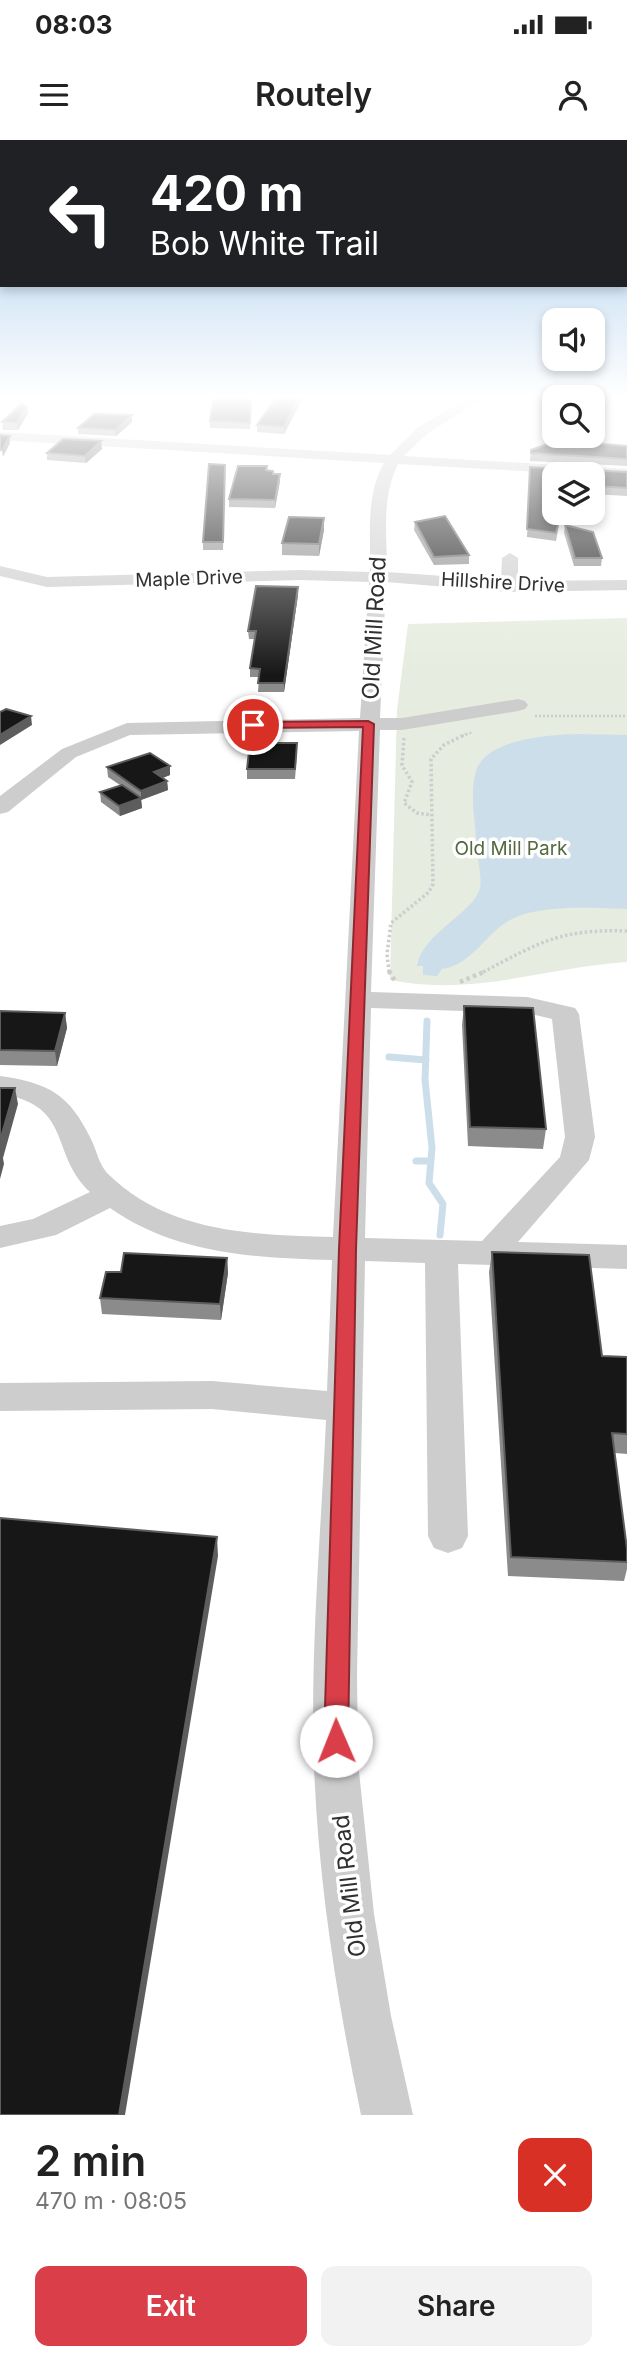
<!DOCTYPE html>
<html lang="en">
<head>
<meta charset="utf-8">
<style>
	body { margin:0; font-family:Inter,sans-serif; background:#f2f2f2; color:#222; height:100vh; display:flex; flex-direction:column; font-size:26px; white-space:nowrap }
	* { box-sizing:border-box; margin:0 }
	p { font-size:23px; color:#767676 }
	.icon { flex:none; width:38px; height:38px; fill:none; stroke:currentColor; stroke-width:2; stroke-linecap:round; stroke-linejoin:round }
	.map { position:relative; height:1975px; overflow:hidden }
	.panel { display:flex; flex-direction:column; background:#fff; flex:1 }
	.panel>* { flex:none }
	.top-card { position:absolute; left:0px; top:0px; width:628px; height:147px; box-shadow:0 4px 10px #0003; background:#202124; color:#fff; overflow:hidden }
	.tools { position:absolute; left:542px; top:168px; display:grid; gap:14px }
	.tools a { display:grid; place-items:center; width:63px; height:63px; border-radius:14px; background:#fff; box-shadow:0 4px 10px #0003; font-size:35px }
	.pin { position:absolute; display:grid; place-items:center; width:60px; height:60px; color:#fff; margin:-30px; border:4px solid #fff; border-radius:50%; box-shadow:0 2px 7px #0007 }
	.me { position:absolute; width:77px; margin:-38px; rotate:359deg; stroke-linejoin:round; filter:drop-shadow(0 0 5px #0008) }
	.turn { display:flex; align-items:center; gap:24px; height:147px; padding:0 35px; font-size:32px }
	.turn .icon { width:91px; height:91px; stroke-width:2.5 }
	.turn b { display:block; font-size:49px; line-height:60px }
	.round { display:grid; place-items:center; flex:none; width:74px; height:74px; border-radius:14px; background:#f2f2f2 }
	.headline { display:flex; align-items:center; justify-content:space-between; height:119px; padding:0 35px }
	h1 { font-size:42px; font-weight:600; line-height:52px }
	.cta { display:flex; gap:14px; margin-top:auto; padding:14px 35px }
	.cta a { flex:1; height:80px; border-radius:14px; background:#da3e49; color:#fff; font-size:28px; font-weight:600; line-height:80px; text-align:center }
	.cta a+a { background:#f2f2f2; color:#222 }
	.status { display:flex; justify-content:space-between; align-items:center; height:49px; padding:0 35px; background:#fff; direction:ltr }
	.status svg { height:19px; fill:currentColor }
	header { display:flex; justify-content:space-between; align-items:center; height:91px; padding:0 35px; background:#fff; font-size:32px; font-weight:600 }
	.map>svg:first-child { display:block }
	.green { fill:#e6ecdf }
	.water { fill:#ccdeea }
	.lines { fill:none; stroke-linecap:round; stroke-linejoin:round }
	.stream { stroke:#ccdeea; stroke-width:7 }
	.path-far2 { stroke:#cdcdcd; stroke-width:2.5; stroke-dasharray:2 2; stroke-linecap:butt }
	.path-far1 { stroke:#cdcdcd; stroke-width:3.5; stroke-dasharray:2.5 2.5; stroke-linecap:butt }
	.path { stroke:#cdcdcd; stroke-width:4.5; stroke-dasharray:3.5 3.5; stroke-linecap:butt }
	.minor { fill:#cdcdcd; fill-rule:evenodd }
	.wall { fill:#8b8b8b }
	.shaded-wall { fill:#5d5d5d }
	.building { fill:#171717; stroke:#5d5d5d; stroke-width:2 }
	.route { fill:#da3e49; stroke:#8e282f; stroke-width:2 }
	.labels { text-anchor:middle; stroke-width:7; stroke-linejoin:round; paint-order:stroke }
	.far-street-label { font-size:19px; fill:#303030; stroke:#fff }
	.far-park-label { font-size:19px; fill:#53693f; stroke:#fff }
	.street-label { font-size:23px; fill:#303030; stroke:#fff }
</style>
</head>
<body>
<div class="status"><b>08:03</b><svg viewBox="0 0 49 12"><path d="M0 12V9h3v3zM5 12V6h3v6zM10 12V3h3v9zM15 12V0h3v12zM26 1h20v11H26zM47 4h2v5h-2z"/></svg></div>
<header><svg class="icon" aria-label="menu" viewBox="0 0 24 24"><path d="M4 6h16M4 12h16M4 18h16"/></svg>Routely<svg class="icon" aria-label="person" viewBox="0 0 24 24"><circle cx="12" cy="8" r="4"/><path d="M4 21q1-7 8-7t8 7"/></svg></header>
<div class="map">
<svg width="627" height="1975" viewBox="0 0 627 1975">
	<rect width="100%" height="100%" fill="#fff"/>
	<path class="green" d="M 627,478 L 627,822 C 546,827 473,857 390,840 L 397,570 L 408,484 Z"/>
	<path class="water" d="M 576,594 L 627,595 L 627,769 C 594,768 542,764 512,779 C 486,792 473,825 442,829 L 437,836 L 423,835 L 423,826 L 417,826 C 422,793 474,773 480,748 C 482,738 478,721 477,711 C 476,685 469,655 476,631 C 486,599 548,595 576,594 Z"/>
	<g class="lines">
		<path class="stream" d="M 427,881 L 425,940 L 432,1008 L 429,1043 L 443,1064 L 440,1095
			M 389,917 L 426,920
			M 416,1021 L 430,1021"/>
		<path class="path-far2" d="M 535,576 L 627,576
			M 462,596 L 473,592"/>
		<path class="path-far1" d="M 404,598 L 402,625 L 412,642 L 404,663 L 417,673 L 431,675
			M 389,832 L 387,814 L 391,783 L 429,752 L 433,744 L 431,619 L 444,605 L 466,594
			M 483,832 C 541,802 559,789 627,791"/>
		<path class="path" d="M 389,831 L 395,841
			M 460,842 L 486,831"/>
		<path class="minor" d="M 466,259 L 482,259 L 427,294 L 404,316 L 627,329 L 627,337 L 398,324 C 381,359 387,395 387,432 L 501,440 L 502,418 L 510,413 L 518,418 L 518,441 L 627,440 L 627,450 L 509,452 L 386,442 L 380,578 L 402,578 L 518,559 L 525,561 L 528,565 L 525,569 L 518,571 L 402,590 L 380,590 L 371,852 L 527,857 L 575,868 L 579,874 L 595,997 L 589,1020 L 518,1102 L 627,1105 L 627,1129 L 458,1124 L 468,1396 L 462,1408 L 448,1413 L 434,1408 L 428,1396 L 425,1123 L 365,1121 L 357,1533 L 358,1622 L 374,1774 L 391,1876 L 413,1975 L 361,1975 C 337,1859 318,1742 314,1624 C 310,1509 321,1394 326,1280 L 212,1269 L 0,1271 L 0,1243 L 212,1241 L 327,1251 L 332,1120 C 255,1118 175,1114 110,1068 L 56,1095 L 0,1108 L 0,1086 L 33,1079 L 90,1052 C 49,1014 74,965 0,954 L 0,936 C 49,943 69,954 91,999 C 96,1009 99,1024 107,1033 C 167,1093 253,1095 333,1097 L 359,591 L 130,595 L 76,617 L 8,672 L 0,674 L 0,656 L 62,609 L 127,583 L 360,578 L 369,442 L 301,440 L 47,447 L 0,436 L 0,426 L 47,437 L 301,430 L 370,432 C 371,394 365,357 384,323 L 0,300 L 0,292 L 390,315 L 417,288 ZM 371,868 L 527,873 L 552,879 L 565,997 L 560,1017 L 482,1101 L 365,1098 Z"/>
	</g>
	<path class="wall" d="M 252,259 L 250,289 L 210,288 L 210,281 Z
		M 302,259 L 284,294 L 257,292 L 257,285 Z
		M 27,267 L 28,273 L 18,290 L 3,290 L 2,282 Z
		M 132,282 L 116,296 L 78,294 L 78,288 Z
		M 101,301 L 102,309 L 86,323 L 47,320 L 47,313 Z
		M 627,306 L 627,326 L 530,321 L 531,310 Z
		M 267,326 L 267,330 L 273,334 L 280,341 L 275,368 L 229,367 L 229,359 Z
		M 530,327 L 627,332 L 627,356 L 593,354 L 593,334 L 555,334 L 561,373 L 556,401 L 527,397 Z
		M 225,333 L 223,410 L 203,410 L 203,402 Z
		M 324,378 L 324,390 L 319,416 L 282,415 L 282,403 Z
		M 415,382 L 469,415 L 469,424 L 434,425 L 414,390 Z
		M 565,385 L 602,418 L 601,426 L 574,426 L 564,393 Z
		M 298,455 L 284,552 L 258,552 L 259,537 L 250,537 L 250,528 L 255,499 L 249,499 L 248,491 Z
		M 297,613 L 295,639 L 247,639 L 247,629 Z
		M 107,627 L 170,635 L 163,638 L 167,641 L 168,650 L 141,660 L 142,668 L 120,676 L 101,662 L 100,652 L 120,645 L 108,637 Z
		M 464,866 L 546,989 L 543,1009 L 468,1006 L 462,885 Z
		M 0,871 L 65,873 L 67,888 L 57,926 L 0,925 Z
		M 492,1112 L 602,1216 L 627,1217 L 627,1314 L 615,1313 L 627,1409 L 627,1429 L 624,1441 L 508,1436 L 489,1132 Z
		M 227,1118 L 228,1133 L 221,1180 L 102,1174 L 100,1158 L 121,1132 Z"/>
	<path class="shaded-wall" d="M 298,259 L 302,259 L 284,294 L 284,287 Z
		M 27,267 L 28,273 L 18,290 L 17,283 Z
		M 132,275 L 132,282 L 116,296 L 115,290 Z
		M 10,296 L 10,303 L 3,317 L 2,310 Z
		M 101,301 L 102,309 L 86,323 L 85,316 Z
		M 280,334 L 280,341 L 275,368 L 275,360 Z
		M 324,378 L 324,390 L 319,416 L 319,404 Z
		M 298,447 L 298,455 L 284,552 L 284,543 Z
		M 31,576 L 32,585 L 0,605 L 0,595 Z
		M 170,626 L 170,635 L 154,641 L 154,632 Z
		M 167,641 L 168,650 L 141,660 L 141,651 Z
		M 141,658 L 142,668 L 120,676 L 119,666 Z
		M 65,873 L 67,888 L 57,926 L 55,911 Z
		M 15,948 L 18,964 L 3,1018 L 4,1024 L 0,1039 L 0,1001 Z
		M 227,1118 L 228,1133 L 221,1180 L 220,1164 Z
		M 217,1397 L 218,1416 L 125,1975 L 119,1975 Z"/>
	<path class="building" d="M 213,259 L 251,259 L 250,283 L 210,281 Z
		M 275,259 L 298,259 L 284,287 L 257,285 Z
		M 22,263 L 27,267 L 17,283 L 2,282 Z
		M 94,274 L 132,275 L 115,290 L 78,288 Z
		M 0,295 L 10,296 L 2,310 L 0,310 Z
		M 63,299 L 101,301 L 85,316 L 47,313 Z
		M 558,300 L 627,306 L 627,319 L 531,313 L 531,310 Z
		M 209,324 L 225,325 L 223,402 L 203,402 Z
		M 238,326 L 267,326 L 266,330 L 273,331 L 273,334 L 280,334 L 275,360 L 229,359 Z
		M 530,327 L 627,332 L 627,348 L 593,346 L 593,334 L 555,334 L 555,373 L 561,373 L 556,393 L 527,389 Z
		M 445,376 L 469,415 L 434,417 L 415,382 Z
		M 289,377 L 324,378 L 319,404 L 282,403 Z
		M 565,385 L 593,392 L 602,418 L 575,418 Z
		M 256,446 L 298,447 L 284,543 L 258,543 L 260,529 L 250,528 L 256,491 L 248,491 Z
		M 6,569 L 31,576 L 0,595 L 0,572 Z
		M 250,603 L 297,603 L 295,629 L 247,629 Z
		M 150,613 L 170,626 L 154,632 L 167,641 L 141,651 L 107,627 Z
		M 122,645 L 141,658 L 119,666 L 100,652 Z
		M 464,866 L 533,868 L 546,989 L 470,987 Z
		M 0,871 L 65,873 L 55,911 L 0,910 Z
		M 0,948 L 15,948 L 0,1001 Z
		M 492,1112 L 589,1115 L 602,1216 L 627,1217 L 627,1294 L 612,1293 L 627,1409 L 627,1422 L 511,1417 Z
		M 124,1113 L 227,1118 L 220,1164 L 100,1158 L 106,1132 L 121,1132 Z
		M 0,1378 L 217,1397 L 119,1975 L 0,1975 Z"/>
	<linearGradient id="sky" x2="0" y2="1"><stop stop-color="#9dc5e9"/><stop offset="0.48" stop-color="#fff"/><stop offset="1" stop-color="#fff" stop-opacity="0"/></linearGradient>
	<rect width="627" height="535" fill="url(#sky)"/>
	<path class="route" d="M 368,581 L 374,584 L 356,1109 L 348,1601 L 344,1609 L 336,1612 L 328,1609 L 324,1601 L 339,1109 L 363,587 L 253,588 L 248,585 L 253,582 Z"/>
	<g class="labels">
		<g class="far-street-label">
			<text transform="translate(189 438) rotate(-2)" y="7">Maple Drive</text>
			<text transform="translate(503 442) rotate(3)" y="7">Hillshire Drive</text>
		</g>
		<g class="far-park-label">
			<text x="511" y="715">Old Mill Park</text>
		</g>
		<g class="street-label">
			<text transform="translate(374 488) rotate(-87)" y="8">Old Mill Road</text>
			<text transform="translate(349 1746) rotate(-97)" y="8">Old Mill Road</text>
		</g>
	</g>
</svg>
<div class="tools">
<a><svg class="icon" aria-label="sound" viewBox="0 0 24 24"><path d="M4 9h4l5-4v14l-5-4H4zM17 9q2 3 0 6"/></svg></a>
<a><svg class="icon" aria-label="search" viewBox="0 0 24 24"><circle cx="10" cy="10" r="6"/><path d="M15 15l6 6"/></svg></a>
<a><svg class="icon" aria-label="layers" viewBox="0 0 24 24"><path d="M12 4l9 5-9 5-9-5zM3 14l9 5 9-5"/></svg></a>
</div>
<div class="pin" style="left:253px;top:585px;background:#d93025"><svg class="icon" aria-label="arrive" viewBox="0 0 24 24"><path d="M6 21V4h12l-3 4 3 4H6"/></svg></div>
<svg class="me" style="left:336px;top:1601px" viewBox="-20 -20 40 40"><circle r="19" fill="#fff"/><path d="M0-13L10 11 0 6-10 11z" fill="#da3e49"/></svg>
<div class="top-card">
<div class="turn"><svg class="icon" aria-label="left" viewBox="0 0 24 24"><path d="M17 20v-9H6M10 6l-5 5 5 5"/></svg><div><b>420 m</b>Bob White Trail</div></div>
</div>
</div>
<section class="panel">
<div class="headline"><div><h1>2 min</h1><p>470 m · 08:05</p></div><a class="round" style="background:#d93025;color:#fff"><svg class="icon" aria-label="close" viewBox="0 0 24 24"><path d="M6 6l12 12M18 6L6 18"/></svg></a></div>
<div class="cta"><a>Exit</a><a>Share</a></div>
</section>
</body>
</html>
